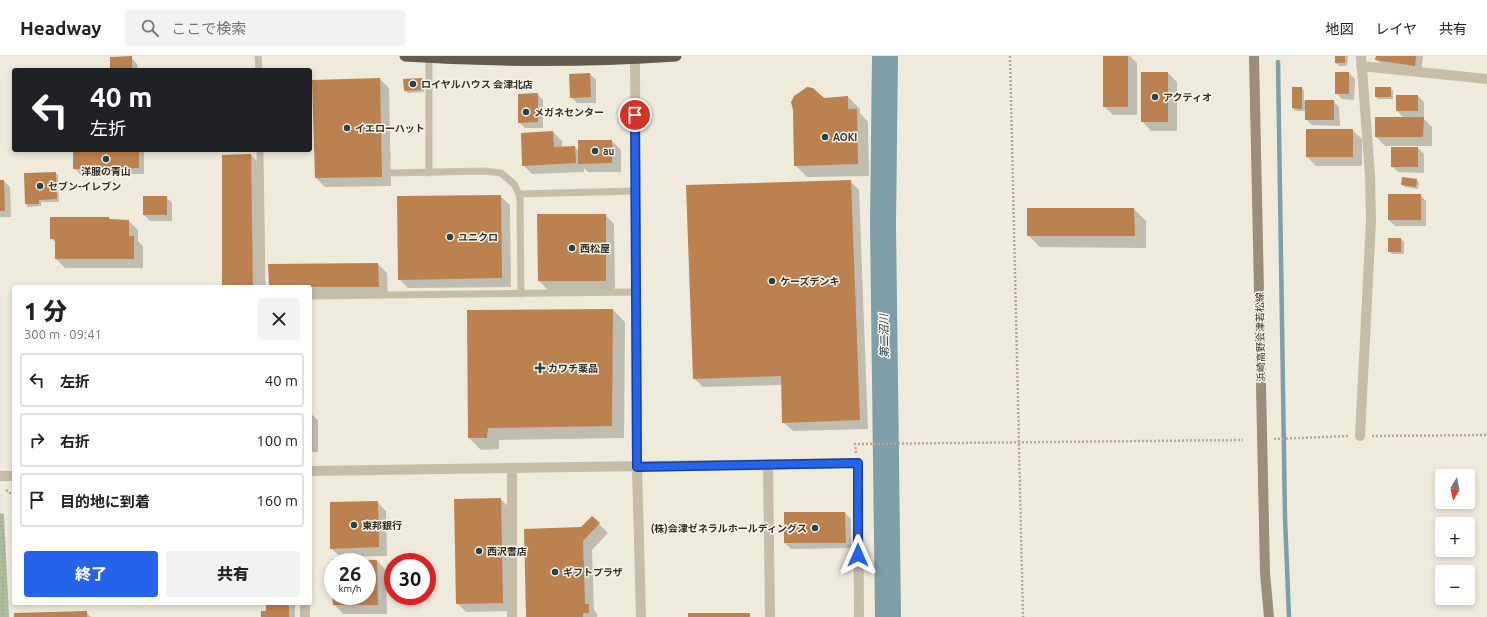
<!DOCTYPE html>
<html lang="ja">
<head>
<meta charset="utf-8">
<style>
	body { margin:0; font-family:Ubuntu,"Noto Sans JP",sans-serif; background:#f2f2f2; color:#202124; height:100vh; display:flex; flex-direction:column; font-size:15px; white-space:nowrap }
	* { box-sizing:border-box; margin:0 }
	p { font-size:13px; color:#757577 }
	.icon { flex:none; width:22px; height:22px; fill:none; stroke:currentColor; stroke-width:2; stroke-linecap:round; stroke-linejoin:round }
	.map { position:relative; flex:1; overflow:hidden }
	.side { position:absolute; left:12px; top:229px; width:300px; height:320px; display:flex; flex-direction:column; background:#fff; border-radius:4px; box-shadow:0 2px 6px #0003 }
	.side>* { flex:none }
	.hud { position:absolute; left:12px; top:12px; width:300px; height:84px; border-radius:4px; box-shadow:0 2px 6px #0003; background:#202124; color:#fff; overflow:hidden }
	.needle { width:26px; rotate:189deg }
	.controls { position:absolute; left:1435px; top:413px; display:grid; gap:8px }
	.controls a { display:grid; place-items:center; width:40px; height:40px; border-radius:4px; background:#fff; box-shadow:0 2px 6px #0003; font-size:20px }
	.speed { position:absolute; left:324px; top:497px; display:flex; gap:8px; font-size:20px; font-weight:700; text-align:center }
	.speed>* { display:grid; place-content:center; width:52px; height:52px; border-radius:50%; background:#fff; box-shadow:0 2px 6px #0003; line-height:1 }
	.speed small { font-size:10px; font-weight:400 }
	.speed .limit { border:6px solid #d22; background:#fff; color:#111 }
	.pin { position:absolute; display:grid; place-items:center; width:34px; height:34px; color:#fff; margin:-17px; border:2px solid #fff; border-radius:50%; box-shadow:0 1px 4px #0007 }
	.me { position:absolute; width:44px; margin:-22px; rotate:0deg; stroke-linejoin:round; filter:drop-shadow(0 0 3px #0008) }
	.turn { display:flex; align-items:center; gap:14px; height:84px; padding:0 12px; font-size:18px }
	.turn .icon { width:52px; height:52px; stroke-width:2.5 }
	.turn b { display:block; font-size:28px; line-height:34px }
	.round { display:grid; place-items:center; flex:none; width:42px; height:42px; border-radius:4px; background:#f2f2f2 }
	.head { display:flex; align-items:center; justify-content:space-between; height:68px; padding:0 12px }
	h1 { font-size:24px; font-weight:800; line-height:30px }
	.primary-button { display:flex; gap:8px; margin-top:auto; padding:8px 12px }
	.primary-button a { flex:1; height:46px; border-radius:4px; background:#2563eb; color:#fff; font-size:16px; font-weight:800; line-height:46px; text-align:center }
	.primary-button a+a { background:#f2f2f2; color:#202124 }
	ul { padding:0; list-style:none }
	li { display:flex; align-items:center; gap:12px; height:54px; margin:0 8px 6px; padding:0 4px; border:2px solid #e0e0e0; border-radius:4px }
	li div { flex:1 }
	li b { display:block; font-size:15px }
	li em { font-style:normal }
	header { display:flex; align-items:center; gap:24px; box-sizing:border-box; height:56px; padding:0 20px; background:#fff; border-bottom:1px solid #e0e0e0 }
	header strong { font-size:19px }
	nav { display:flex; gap:22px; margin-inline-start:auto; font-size:14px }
	.search { width:280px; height:36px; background:#f2f2f2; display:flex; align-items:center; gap:10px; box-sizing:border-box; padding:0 14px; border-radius:4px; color:#757577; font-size:15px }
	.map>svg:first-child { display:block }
	.green { fill:#abbd9d }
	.shadow { fill:#0003 }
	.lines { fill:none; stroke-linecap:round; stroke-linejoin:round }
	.stream { stroke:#7e9eaa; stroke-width:4.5 }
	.river { stroke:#7e9eaa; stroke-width:26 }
	.building { fill:#bb814f }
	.path { stroke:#b2a793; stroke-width:2.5; stroke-dasharray:2 2; stroke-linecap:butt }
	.service { stroke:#c6bda9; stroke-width:7 }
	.minor { stroke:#c6bda9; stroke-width:10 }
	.secondary { stroke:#9a8d7b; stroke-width:10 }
	.trunk { stroke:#645a4e; stroke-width:11 }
	.route-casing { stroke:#184099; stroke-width:10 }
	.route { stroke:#2563eb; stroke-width:7 }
	.poi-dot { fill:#224452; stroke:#f8f4e8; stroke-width:1.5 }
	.labels { text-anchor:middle; stroke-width:3; stroke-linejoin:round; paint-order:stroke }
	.poi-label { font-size:10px; font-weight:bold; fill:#342f28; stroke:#f8f4e8; text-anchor:start }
	.street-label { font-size:10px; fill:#342f28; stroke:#f8f4e8 }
	.water-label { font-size:11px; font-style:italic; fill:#224452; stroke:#f8f4e8 }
</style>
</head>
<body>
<header>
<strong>Headway</strong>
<div class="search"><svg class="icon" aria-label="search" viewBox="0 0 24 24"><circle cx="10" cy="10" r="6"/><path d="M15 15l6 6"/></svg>ここで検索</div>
<nav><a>地図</a><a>レイヤ</a><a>共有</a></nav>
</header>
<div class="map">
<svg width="1487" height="561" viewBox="0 0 1487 561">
	<rect width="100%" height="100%" fill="#efebdc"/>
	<path class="green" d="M 0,457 L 4,458 L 9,561 L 0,561 Z"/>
	<path class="shadow" d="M 1104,0 L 1130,0 L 1137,7 L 1137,59 L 1113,59 L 1104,50 Z
		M 1336,0 L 1348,0 L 1347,10 L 1339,10 L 1336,7 Z
		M 1377,0 L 1423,0 L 1421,15 L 1382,9 L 1376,3 Z
		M 131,1 L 137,8 L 138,14 L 111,14 Z
		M 1168,17 L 1177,26 L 1177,75 L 1151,75 L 1142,65 Z
		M 1349,17 L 1355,23 L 1354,44 L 1342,43 L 1336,37 Z
		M 590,18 L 596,24 L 596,47 L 577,47 L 571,41 Z
		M 380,23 L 389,32 L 391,130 L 325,131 L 316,122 L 313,25 Z
		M 421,23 L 424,26 L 424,36 L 408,37 L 405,34 Z
		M 1302,32 L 1304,35 L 1304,45 L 1333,45 L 1339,51 L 1340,70 L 1312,69 L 1306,63 L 1306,55 L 1295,55 L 1293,52 Z
		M 1391,32 L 1393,35 L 1393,43 L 1378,43 L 1376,41 Z
		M 537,38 L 543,44 L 543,72 L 525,72 L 519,66 Z
		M 1418,40 L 1424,46 L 1424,61 L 1422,61 L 1432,71 L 1432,90 L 1385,90 L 1376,81 L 1404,62 L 1397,55 Z
		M 848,41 L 860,53 L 860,57 L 868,66 L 869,120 L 807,121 L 795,109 L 824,43 Z
		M 1352,74 L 1362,83 L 1362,110 L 1316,110 L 1307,101 Z
		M 553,76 L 562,85 L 562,92 L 575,91 L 579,95 L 611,84 L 621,94 L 621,116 L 588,116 L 584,112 L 584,116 L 532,118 L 523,109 Z
		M 1418,92 L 1424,98 L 1424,117 L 1398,116 L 1392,110 Z
		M 74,94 L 144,94 L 144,118 L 80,118 L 74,112 Z
		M 251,99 L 263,111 L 265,231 L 223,231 L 222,130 L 224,130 Z
		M 55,117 L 58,119 L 59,146 L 41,146 L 41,150 L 28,151 L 26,148 Z
		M 1416,124 L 1419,126 L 1418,133 L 1405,131 L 1402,128 Z
		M 0,125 L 4,125 L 10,131 L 11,161 L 0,161 Z
		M 850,125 L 859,134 L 868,373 L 793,375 L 783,366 L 782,329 L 703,331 L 694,322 Z
		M 1420,139 L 1426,145 L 1426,170 L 1395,170 L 1389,164 Z
		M 500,140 L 510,149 L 511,231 L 408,232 L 399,223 Z
		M 166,141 L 172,147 L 172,165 L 150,165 L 144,159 Z
		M 1134,153 L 1146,165 L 1146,192 L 1040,191 L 1028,179 Z
		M 605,159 L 614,168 L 615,234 L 548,234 L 539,225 Z
		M 109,162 L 111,164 L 129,165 L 138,174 L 138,185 L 143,190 L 143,212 L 65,212 L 56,203 L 56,187 L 51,182 Z
		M 1389,183 L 1401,183 L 1404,186 L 1404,198 L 1392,198 L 1389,195 Z
		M 378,208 L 387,217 L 388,240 L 310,241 L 310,231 L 270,231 L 269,209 Z
		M 613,254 L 625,266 L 624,382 L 499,384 L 499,393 L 481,394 L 469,382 Z
		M 310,357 L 318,364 L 318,396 L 310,396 Z
		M 500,443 L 510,452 L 511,555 L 466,556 L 457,547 Z
		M 377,446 L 386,455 L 387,500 L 340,501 L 331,492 Z
		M 845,457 L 851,463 L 851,492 L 791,493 L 785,487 Z
		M 592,461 L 608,477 L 592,494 L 594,554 L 597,558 L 597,561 L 527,561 L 581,472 Z
		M 333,504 L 377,505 L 386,514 L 387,558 L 343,558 L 334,548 L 333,540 L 367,540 L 367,506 L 333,506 L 333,521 Z
		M 267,547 L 295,547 L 295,561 L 262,561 L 267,556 Z
		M 86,556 L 91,561 L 15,561 Z"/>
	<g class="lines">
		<path class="stream" d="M 1278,6 L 1285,462 L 1289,561"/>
		<path class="river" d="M 885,0 L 883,168 L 888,561"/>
	</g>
	<path class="building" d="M 132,0 L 132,14 L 110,14 L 110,1 Z
		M 1103,0 L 1128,0 L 1128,51 L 1103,51 Z
		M 1335,0 L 1345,0 L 1345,7 L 1335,7 Z
		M 1376,0 L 1416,0 L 1415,10 L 1375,4 Z
		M 1141,16 L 1168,16 L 1168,66 L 1141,66 Z
		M 1335,16 L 1349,16 L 1349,38 L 1335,38 Z
		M 590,17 L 591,41 L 570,42 L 569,18 Z
		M 380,22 L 382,121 L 315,122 L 312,24 Z
		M 422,22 L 422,34 L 404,35 L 403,23 Z
		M 807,31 L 813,32 L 824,42 L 848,40 L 848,53 L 857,53 L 858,108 L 794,110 L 793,54 L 791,46 L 794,40 Z
		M 1292,31 L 1302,31 L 1302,53 L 1292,52 Z
		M 1375,31 L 1391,31 L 1391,41 L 1375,41 Z
		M 538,37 L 538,66 L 518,67 L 518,38 Z
		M 1396,39 L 1418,39 L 1418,55 L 1396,55 Z
		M 1305,44 L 1334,44 L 1334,64 L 1305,64 Z
		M 1375,61 L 1424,61 L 1423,81 L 1375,81 Z
		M 1306,73 L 1353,73 L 1353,101 L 1306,101 Z
		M 553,75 L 554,91 L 575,90 L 576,107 L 522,110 L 521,77 Z
		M 578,84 L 612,84 L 612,107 L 578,108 Z
		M 1391,91 L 1418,91 L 1418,111 L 1391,111 Z
		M 73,94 L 139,94 L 139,112 L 73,113 Z
		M 251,98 L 253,231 L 222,231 L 222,99 Z
		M 56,116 L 57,143 L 39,144 L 39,148 L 25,148 L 24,117 Z
		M 1402,121 L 1417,123 L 1416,131 L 1401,129 Z
		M 0,124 L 4,124 L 5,155 L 0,155 Z
		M 851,124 L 860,364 L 782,367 L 781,320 L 693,323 L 686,129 Z
		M 1388,138 L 1421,138 L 1421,164 L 1388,164 Z
		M 501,139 L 502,222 L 398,224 L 397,140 Z
		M 143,140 L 167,140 L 167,159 L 143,159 Z
		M 1027,152 L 1134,152 L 1135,180 L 1027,180 Z
		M 537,158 L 606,158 L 606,225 L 538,225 Z
		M 50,161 L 109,161 L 109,163 L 129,164 L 129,180 L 134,180 L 134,203 L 55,203 L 55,183 L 50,183 Z
		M 1388,182 L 1401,182 L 1401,196 L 1388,196 Z
		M 378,207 L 379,231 L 269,231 L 268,208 Z
		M 613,253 L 612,370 L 488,372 L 487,382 L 468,382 L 467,254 Z
		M 501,442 L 503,547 L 456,548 L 454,443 Z
		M 378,445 L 379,491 L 330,493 L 330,446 Z
		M 784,456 L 845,456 L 846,487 L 784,487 Z
		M 592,460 L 600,467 L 583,485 L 585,548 L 589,548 L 589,557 L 583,557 L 583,561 L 526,561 L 524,473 L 581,471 Z
		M 332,503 L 377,504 L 378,549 L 333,549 L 332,540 L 367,540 L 367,506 L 332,506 Z
		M 266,547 L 289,547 L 289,561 L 261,561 L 261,555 L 266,555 Z
		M 87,555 L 87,561 L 14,561 L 14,557 Z
		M 688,557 L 750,557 L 750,561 L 688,561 Z"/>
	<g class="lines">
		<path class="path" d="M 1010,0 L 1023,561
			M 1372,380 L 1487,379
			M 1274,383 L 1349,380
			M 856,397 L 855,388 L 1243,384
			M 6,434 L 14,440
			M 0,461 C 7,494 1,528 3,561"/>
		<path class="service" d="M 258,0 L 259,14
			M 429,2 L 429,117
			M 260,94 L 262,231
			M 390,117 L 484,115 L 501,117 L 514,128 L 519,138 L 520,145 L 521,238
			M 519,138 L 635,135
			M 310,240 L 637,236"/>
		<path class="minor" d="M 635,0 L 637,411 L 641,561
			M 1361,10 L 1487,23
			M 1360,380 L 1371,165 L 1370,119 L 1361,0
			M 768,408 L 770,561
			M 512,413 L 512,561
			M 310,415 L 858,407 L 859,561
			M 0,420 L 14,420
			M 305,561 L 305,547"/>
		<path class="secondary" d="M 1254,0 L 1265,517 L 1269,561"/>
		<path class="trunk" d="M 405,0 C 495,6 587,6 676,0"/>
	</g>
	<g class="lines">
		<g class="route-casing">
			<path id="route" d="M 635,59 L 637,411 L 858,407 L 858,499"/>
		</g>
		<use href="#route" class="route"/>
	</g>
	<g class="poi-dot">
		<circle cx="413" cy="28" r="4"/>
		<circle cx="1155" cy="41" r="4"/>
		<circle cx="526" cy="56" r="4"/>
		<circle cx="347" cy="72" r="4"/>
		<circle cx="825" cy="81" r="4"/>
		<circle cx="595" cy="95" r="4"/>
		<circle cx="106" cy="103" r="4"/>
		<circle cx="40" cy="130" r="4"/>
		<circle cx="450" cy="181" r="4"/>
		<circle cx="572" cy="192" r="4"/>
		<circle cx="772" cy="225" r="4"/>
		<path d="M538 306h4v4h4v4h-4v4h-4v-4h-4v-4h4z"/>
		<circle cx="354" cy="469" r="4"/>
		<circle cx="815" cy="472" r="4"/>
		<circle cx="479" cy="495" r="4"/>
		<circle cx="555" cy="516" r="4"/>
	</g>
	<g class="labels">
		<g class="poi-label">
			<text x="421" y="32">ロイヤルハウス 会津北店</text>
			<text x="1163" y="45">アクティオ</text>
			<text x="534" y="60">メガネセンター</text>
			<text x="355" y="76">イエローハット</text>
			<text x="833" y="85">AOKI</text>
			<text x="603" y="99">au</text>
			<text x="106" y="119" text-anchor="middle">洋服の青山</text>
			<text x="48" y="134">セブン-イレブン</text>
			<text x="458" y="185">ユニクロ</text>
			<text x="580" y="196">西松屋</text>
			<text x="780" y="229">ケーズデンキ</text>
			<text x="548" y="316">カワチ薬品</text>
			<text x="362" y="473">東邦銀行</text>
			<text x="807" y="476" text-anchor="end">(株)会津ゼネラルホールディングス</text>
			<text x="487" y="499">西沢書店</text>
			<text x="563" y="520">ギフトプラザ</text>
		</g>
		<g class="street-label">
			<text transform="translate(1260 281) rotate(-91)" y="4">浜崎高野会津若松線</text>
		</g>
		<g class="water-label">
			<text transform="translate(884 280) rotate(-91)" y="4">第二沼川</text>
		</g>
	</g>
</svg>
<div class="controls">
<a><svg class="needle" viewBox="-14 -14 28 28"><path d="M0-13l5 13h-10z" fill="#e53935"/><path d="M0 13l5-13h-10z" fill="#757577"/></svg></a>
<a>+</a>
<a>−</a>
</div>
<div class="speed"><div>26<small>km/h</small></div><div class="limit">30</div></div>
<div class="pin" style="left:635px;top:59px;background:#d93025"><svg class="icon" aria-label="arrive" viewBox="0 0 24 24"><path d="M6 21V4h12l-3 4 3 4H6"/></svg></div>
<svg class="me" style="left:858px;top:499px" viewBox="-20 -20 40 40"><path d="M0-17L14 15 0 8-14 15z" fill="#2563eb" stroke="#fff" stroke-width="4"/></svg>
<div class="hud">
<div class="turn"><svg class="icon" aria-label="left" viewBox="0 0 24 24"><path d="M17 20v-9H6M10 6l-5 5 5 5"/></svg><div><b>40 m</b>左折</div></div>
</div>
<section class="side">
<div class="head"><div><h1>1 分</h1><p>300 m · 09:41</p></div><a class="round"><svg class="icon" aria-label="close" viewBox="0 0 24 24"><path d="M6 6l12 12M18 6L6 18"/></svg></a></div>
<ul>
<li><svg class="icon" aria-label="left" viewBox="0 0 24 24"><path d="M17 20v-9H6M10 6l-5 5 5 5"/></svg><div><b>左折</b></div><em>40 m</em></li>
<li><svg class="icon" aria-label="right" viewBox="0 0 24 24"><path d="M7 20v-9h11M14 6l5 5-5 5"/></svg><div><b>右折</b></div><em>100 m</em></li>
<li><svg class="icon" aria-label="arrive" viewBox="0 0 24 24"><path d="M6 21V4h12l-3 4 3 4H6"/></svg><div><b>目的地に到着</b></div><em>160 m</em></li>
</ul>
<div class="primary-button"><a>終了</a><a>共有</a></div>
</section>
</div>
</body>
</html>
